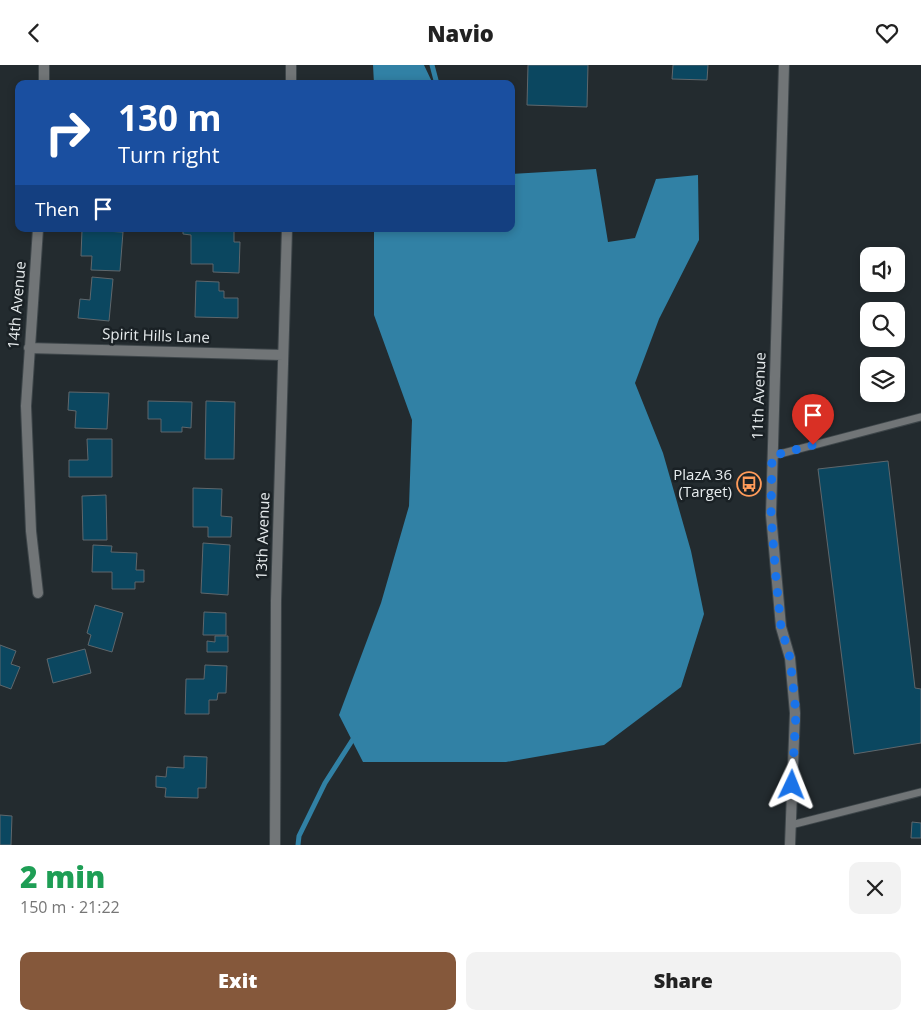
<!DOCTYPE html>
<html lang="en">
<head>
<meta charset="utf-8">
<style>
	body { margin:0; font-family:"Open Sans",sans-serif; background:#f2f2f2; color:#222; height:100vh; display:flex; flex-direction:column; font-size:19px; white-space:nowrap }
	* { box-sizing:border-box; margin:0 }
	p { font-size:16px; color:#767676 }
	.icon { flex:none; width:28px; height:28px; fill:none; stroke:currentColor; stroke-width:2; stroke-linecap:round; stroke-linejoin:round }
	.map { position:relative; height:780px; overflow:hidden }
	.sheet { display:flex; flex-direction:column; background:#fff; flex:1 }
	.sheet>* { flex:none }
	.guide { position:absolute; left:15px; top:15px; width:500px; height:152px; border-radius:10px; box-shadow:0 2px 8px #0003; background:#1a4fa0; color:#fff; overflow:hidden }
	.fabs { position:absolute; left:860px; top:182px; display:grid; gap:10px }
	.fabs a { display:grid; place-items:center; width:45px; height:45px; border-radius:10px; background:#fff; box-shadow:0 2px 8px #0003; font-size:25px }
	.pin { position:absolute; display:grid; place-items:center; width:42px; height:42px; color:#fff; margin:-51px -21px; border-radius:50% 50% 50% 0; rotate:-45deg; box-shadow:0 0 5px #0007 }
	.pin .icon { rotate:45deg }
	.me { position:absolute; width:55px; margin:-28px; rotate:2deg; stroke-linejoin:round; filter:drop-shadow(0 0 4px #0008) }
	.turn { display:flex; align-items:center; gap:18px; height:105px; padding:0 20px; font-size:22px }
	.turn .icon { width:65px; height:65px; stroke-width:2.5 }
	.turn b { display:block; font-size:35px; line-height:42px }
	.then { display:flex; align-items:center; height:48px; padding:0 20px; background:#0003; gap:10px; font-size:19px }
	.round { display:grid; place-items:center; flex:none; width:52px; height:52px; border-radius:10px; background:#f2f2f2 }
	.overview { display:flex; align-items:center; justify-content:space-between; height:85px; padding:0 20px }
	h1 { font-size:30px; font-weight:800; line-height:38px; color:#1e9e55 }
	.primary-button { display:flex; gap:10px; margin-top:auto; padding:10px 20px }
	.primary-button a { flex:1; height:58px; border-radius:10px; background:#85583b; color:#fff; font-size:20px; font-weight:800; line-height:58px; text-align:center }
	.primary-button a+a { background:#f2f2f2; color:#222 }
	header { display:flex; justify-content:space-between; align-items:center; height:65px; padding:0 20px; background:#fff; font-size:22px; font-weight:800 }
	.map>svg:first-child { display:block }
	.water { fill:#3181a5 }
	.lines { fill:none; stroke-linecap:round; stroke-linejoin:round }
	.stream { stroke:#3181a5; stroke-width:5 }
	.building { fill:#0b4760; stroke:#5f676c }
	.service-casing { stroke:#3e464a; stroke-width:9 }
	.minor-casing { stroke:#3e464a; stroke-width:12 }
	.tertiary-casing { stroke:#3e464a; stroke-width:12 }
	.service { stroke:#717577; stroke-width:7 }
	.minor { stroke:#717577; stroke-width:10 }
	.tertiary { stroke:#717577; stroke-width:10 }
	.route { stroke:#1a73e8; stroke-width:9; stroke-dasharray:0 16.2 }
	.labels { text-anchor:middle; stroke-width:5; stroke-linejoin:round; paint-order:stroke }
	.street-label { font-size:15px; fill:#e7ecee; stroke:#1a2125 }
	.poi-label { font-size:15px; fill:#e7ecee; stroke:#1a2125; text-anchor:end }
</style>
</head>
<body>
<header><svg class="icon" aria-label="back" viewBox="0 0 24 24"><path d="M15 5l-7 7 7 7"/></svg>Navio<svg class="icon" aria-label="heart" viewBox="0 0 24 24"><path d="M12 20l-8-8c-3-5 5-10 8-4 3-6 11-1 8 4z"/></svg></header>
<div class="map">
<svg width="921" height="780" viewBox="0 0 921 780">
	<rect width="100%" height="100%" fill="#232b2f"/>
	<path class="water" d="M 373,0 L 424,0 L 433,19 L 374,19 Z
		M 596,104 L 608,177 L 635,173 L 656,114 L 698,110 L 699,175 L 659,254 L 635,318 L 663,388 L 691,486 L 704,549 L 681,622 L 604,680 L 506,697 L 363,697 L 339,650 L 381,538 L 409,441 L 412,355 L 374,250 L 374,164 L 511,164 L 511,109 Z"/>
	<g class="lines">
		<path class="stream" d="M 432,0 L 437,19
			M 298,780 L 299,771 L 325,718 L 355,671"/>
	</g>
	<path class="building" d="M 528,0 L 588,0 L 587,42 L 527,40 Z
		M 673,0 L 708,0 L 707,15 L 672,14 Z
		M 183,164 L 234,164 L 234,177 L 240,177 L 239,208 L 213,207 L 213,199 L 191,199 L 191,170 L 183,169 Z
		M 82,165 L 123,167 L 120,206 L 91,205 L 92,191 L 81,191 Z
		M 92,212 L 113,214 L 109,256 L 78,253 L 80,234 L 90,235 Z
		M 196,216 L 219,217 L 219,226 L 224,226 L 224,233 L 238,233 L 238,253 L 195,252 Z
		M 69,327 L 109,328 L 107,364 L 75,363 L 76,346 L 68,345 Z
		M 148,336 L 192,337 L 191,363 L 182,362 L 182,367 L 161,367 L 161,354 L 148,354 Z
		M 206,336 L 235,337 L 234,394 L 205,394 Z
		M 87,374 L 112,374 L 112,412 L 69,412 L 69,395 L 88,395 Z
		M 888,396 L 915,623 L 921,624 L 921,678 L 854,689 L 818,404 Z
		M 193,423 L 222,424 L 221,451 L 232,452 L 231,472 L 208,472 L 208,462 L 193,462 Z
		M 106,430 L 107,475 L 83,475 L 82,431 Z
		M 203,478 L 230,480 L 228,530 L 201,528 Z
		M 93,480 L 112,481 L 111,487 L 137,488 L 136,505 L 144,505 L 144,517 L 135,517 L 135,524 L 112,524 L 112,507 L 92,507 Z
		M 95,540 L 123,548 L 112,587 L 88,580 L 91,570 L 87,568 Z
		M 204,547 L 226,548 L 226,570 L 203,570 Z
		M 215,571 L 228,571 L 228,587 L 207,587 L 207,576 L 215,577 Z
		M 0,580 L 16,586 L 11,599 L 20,602 L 11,624 L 0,620 Z
		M 85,584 L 91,608 L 53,618 L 47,594 Z
		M 205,600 L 227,601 L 226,628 L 218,628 L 217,635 L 209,635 L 209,649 L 185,649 L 186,614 L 204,614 Z
		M 184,691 L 207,692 L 206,723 L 198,723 L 198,733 L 165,732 L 166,723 L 156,722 L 156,711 L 166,712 L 167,702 L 184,703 Z
		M 0,750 L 12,751 L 11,780 L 0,780 Z
		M 912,757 L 921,758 L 921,773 L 911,773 Z"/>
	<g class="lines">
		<g class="service-casing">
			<path id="service" d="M 772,391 L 921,352
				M 791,760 L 921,727"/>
		</g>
		<g class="minor-casing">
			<path id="minor" d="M 44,19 L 44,0
				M 291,19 L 291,0
				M 29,283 L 283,290
				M 38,528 L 31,466 L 26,341 L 38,164
				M 275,780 L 276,536 L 287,164"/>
		</g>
		<g class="tertiary-casing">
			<path id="tertiary" d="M 784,0 L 771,450 L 781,562 L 790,593 L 795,648 L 790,780"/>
		</g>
		<use href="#service" class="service"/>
		<use href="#minor" class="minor"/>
		<use href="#tertiary" class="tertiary"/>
	</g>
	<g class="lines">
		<path class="route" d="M 792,720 L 796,648 L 790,593 L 781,562 L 776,513 L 771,450 L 772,391 L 813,380"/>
	</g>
	<defs>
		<g id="bus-ring" transform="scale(1.25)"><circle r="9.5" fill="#1a2125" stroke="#ff9b5a" stroke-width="1.5"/><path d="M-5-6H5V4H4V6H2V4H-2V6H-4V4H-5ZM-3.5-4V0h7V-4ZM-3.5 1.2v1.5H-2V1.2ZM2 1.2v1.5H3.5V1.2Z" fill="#ff9b5a"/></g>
	</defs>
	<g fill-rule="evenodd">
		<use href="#bus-ring" x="749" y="419"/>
	</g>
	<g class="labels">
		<g class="street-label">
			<text transform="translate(17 240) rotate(-85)" y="5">14th Avenue</text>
			<text transform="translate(156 271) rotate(2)" y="5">Spirit Hills Lane</text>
			<text transform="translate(759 331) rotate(-88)" y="5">11th Avenue</text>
			<text transform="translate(263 471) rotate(-88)" y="5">13th Avenue</text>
		</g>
		<g class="poi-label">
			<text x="732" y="415">PlazA 36<tspan x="732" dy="17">(Target)</tspan></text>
		</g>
	</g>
</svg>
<div class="fabs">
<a><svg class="icon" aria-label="sound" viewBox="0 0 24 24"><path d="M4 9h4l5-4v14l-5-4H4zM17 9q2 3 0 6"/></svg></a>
<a><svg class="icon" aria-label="search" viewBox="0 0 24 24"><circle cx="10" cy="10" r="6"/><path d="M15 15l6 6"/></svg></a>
<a><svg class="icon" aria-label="layers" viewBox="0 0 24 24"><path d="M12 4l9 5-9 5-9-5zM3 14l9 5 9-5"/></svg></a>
</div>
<div class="pin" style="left:813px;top:380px;background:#d93025"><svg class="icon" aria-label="arrive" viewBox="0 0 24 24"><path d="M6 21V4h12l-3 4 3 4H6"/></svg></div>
<svg class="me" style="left:792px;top:720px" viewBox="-20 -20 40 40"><path d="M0-17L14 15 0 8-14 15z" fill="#1a73e8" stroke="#fff" stroke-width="4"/></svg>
<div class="guide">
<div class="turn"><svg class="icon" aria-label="right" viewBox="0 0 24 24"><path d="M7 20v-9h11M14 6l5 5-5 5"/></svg><div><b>130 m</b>Turn right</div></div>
<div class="then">Then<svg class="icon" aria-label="arrive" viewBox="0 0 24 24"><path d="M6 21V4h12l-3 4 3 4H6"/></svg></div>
</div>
</div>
<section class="sheet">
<div class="overview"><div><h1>2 min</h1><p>150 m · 21:22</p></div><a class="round"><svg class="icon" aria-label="close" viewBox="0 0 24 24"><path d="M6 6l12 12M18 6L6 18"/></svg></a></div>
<div class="primary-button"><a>Exit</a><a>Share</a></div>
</section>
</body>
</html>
